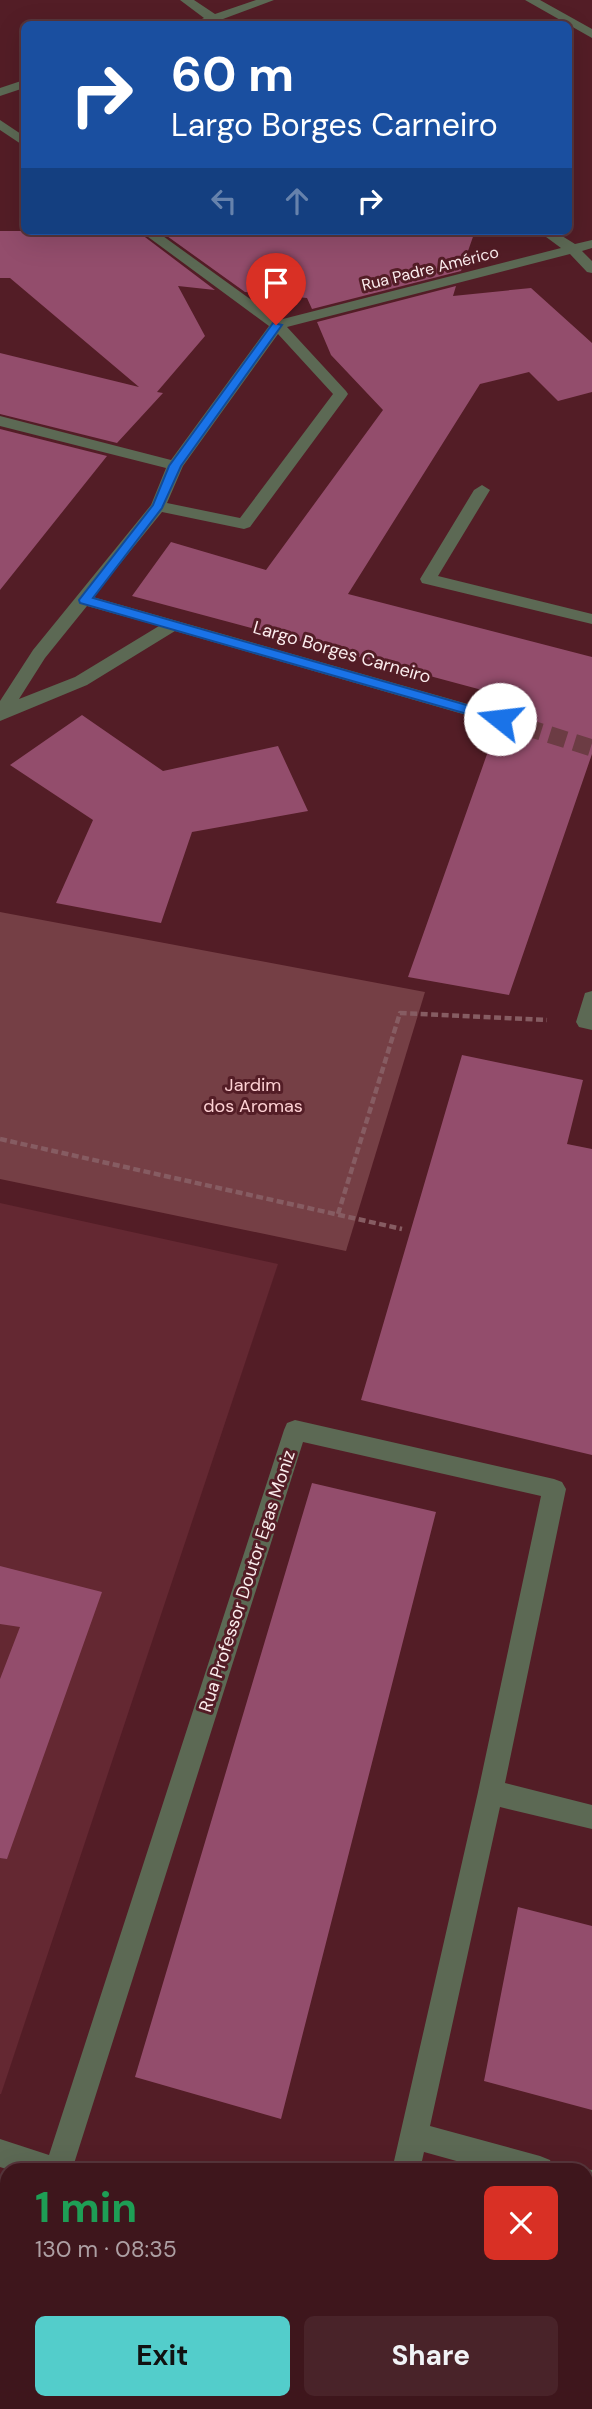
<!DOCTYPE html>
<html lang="en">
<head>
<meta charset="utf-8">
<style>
	body { margin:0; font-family:"DM Sans",sans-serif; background:#492329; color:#f1f3f6; height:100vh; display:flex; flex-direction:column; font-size:26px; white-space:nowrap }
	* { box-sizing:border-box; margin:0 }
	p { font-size:23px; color:#ad9fa3 }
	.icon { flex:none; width:38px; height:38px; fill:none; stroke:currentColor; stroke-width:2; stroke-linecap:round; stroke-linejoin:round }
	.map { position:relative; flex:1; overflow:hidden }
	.drawer { position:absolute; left:0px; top:2163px; width:593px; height:247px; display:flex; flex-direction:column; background:#3e161c; border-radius:21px 21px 0 0; box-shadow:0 7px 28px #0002,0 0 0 2px #57353b }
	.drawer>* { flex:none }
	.guide { position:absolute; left:21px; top:21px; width:551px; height:214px; border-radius:10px; box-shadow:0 7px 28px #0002,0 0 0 2px #57353b; background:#1a4fa0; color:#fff; overflow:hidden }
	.pin { position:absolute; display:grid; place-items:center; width:60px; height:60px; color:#fff; margin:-72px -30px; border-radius:50% 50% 50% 0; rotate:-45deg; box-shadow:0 0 7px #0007 }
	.pin .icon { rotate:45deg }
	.me { position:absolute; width:77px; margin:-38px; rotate:286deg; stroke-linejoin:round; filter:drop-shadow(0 0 5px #0008) }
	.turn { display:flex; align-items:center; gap:24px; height:147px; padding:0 35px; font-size:32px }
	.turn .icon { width:91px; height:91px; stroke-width:2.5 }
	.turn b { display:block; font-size:49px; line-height:60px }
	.lanes { display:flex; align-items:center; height:66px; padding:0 35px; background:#0003; justify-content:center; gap:35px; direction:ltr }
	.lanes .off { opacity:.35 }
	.round { display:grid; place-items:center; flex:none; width:74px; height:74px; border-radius:10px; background:#492329 }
	.overview { display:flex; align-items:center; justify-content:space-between; height:119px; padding:0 35px }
	h1 { font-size:42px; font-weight:700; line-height:52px; color:#1e9e55 }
	.button { display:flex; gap:14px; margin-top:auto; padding:14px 35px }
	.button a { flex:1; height:80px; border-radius:10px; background:#53cdcb; color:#111; font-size:28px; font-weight:700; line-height:80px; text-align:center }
	.button a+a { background:#492329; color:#f1f3f6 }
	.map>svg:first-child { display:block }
	.built { fill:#642832 }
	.green { fill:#753f45 }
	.building { fill:#934d6c }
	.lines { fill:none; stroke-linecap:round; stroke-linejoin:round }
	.minor-tunnel { stroke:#6c3c44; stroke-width:17; stroke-dasharray:17 9; stroke-linecap:butt }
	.path { stroke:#865c62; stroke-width:4.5; stroke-dasharray:7 3.5; stroke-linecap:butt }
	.minor { fill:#5c6954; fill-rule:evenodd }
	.route { fill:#1a73e8; stroke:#114b97; stroke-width:2 }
	.labels { text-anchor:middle; stroke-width:6; stroke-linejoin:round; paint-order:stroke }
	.far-street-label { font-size:16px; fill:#fbeced; stroke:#531d26 }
	.street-label { font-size:18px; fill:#fbeced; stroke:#531d26 }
	.park-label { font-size:18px; fill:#fed1d4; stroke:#531d26 }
</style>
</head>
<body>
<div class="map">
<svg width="592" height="2409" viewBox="0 0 592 2409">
	<rect width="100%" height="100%" fill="#531d26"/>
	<path class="built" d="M 0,1203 L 278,1264 L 1,2094 L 0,2094 Z"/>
	<path class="green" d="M 0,912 L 425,992 L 346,1251 L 0,1179 Z"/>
	<path class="building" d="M 0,231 L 137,231 L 215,290 L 178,286 L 205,336 L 157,392 L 163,393 L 117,443 L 0,414 L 0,353 L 139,387 L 10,278 L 0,278 Z
		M 160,231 L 475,231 L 461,271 L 312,309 L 307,298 L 245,292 Z
		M 456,286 L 453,296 L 531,288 L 592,343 L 592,392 L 558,401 L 529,372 L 480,384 L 348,594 L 592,657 L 592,754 L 509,995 L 408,977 L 497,726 L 506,726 L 511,721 L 508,713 L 503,711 L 508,697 L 132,596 L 171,542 L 266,570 L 383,410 L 331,355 L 317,322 Z
		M 0,429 L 107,456 L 0,590 Z
		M 82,715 L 163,771 L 278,746 L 308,811 L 192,832 L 161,923 L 56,903 L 93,820 L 10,765 Z
		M 462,1055 L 583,1080 L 567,1144 L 592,1149 L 592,1455 L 361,1400 Z
		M 312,1483 L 436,1512 L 281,2119 L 135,2077 Z
		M 0,1566 L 102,1592 L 7,1859 L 0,1858 L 0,1679 L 20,1627 L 0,1624 Z
		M 518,1907 L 592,1926 L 592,2110 L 484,2081 Z"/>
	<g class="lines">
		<path class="minor-tunnel" d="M 500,719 L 592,748"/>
		<path class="path" d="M 0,1139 L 402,1229
			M 338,1214 L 400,1013 L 547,1020"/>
		<path class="minor" d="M 180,0 L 194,0 L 215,14 L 256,0 L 274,0 L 223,19 L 228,24 L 191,24 L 204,18 Z
			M 525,0 L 540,0 L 592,29 L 592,38 Z
			M 24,80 L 24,88 L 0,96 L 0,88 Z
			M 0,120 L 24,136 L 24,146 L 0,130 Z
			M 140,231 L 156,231 L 279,320 L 561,248 L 538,231 L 554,231 L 575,244 L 592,240 L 592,248 L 582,251 L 592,261 L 592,273 L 587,272 L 570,254 L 287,327 L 346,391 L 348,394 L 346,397 L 250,527 L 244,529 L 162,512 L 93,597 L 506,715 L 509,719 L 506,723 L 494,723 L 175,631 L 87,685 L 0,721 L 0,701 L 33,650 L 151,505 L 166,468 L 0,426 L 0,416 L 171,460 L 269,326 ZM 278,334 L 333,394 L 240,518 L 167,503 L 183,466 ZM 87,606 L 159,626 L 75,677 L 19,699 L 45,658 Z
			M 482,485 L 490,490 L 438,576 L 592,614 L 592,624 L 422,583 L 420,579 L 474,490 Z
			M 592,991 L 592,1030 L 579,1027 L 576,1022 L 585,993 Z
			M 295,1420 L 554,1479 L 562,1482 L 566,1489 L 505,1783 L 592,1805 L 592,1829 L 500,1807 L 430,2126 L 540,2156 L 550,2160 L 554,2170 L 489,2170 L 424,2152 L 420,2170 L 392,2170 L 478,1792 L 541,1496 L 303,1442 L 72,2170 L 9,2170 L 0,2167 L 0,2139 L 49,2155 L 284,1430 L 287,1423 Z
			M 586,2169 L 592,2170 L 592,2198 L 586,2197 L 586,2170 L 583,2170 Z
			M 586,2366 L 592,2367 L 592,2397 L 586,2396 Z
			M 337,2403 L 367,2403 L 365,2409 L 335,2409 Z"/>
	</g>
	<path class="route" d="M 273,323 L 282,325 L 181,466 L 162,508 L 93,598 L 505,716 L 505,722 L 495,722 L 80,603 L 79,600 L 153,505 L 169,466 Z"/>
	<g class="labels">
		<g class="far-street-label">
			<text transform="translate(430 268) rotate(-14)" y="6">Rua Padre Américo</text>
		</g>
		<g class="street-label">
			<text transform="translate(342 652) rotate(16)" y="6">Largo Borges Carneiro</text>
			<text transform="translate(247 1581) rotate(-72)" y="6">Rua Professor Doutor Egas Moniz</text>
		</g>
		<g class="park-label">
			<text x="253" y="1091">Jardim<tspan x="253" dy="21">dos Aromas</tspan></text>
		</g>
	</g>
</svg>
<div class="pin" style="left:276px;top:325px;background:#d93025"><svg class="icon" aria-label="arrive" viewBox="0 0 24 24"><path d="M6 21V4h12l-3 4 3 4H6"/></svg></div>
<svg class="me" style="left:500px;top:719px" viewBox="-20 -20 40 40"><circle r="19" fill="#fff"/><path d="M0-13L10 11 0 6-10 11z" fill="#1a73e8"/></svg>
<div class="guide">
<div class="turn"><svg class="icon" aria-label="right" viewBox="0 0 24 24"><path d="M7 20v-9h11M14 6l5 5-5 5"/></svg><div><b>60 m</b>Largo Borges Carneiro</div></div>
<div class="lanes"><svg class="icon off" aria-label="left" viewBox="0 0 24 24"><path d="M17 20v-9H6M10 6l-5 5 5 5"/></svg><svg class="icon off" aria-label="ahead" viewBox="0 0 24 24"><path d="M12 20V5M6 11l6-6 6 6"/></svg><svg class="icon" aria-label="right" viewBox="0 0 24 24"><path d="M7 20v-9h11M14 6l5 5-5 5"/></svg></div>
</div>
<section class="drawer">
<div class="overview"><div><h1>1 min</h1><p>130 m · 08:35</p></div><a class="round" style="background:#d93025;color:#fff"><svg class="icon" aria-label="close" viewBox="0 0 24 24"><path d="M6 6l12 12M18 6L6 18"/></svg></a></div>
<div class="button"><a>Exit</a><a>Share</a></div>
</section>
</div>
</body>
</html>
